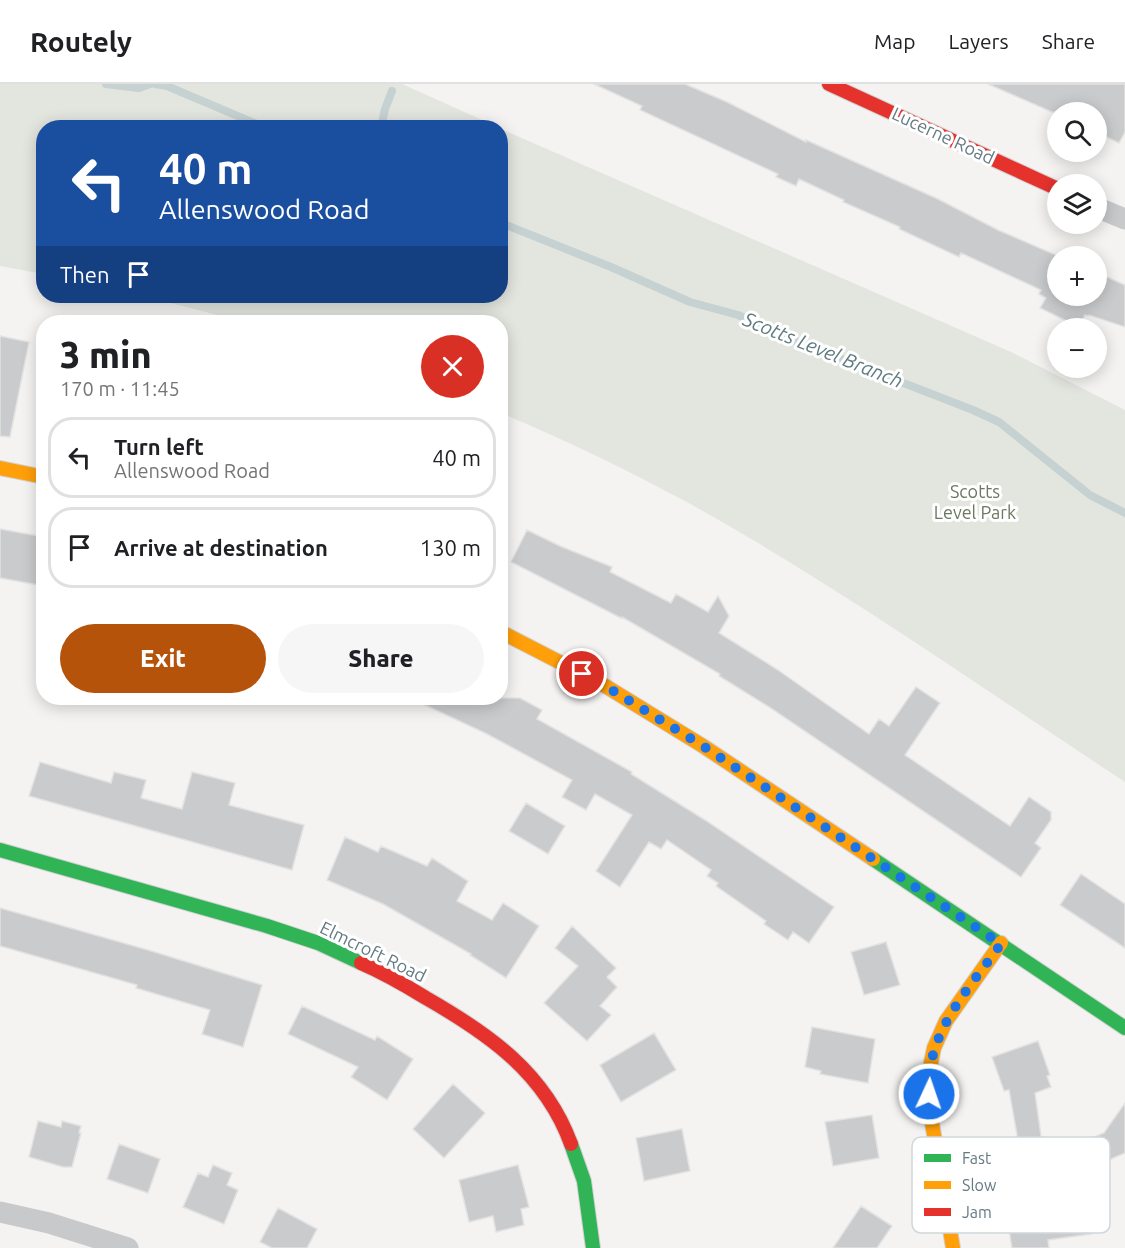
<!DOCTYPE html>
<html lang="en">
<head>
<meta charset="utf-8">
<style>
	body { margin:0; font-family:Ubuntu,sans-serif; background:#f6f6f6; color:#202124; height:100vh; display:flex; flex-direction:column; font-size:22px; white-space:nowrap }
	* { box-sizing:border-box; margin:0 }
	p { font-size:20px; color:#757577 }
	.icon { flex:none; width:33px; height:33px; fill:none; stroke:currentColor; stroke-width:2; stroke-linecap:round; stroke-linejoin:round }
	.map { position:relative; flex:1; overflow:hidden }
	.side { position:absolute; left:36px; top:231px; width:472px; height:390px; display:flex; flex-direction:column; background:#fff; border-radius:24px; box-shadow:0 3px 15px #0003 }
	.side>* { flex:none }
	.banner { position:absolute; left:36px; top:36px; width:472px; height:183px; border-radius:24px; box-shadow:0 3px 15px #0003; background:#1a4fa0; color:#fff; overflow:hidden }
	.buttons { position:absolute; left:1047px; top:18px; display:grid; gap:12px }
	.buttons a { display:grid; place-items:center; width:60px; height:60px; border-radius:50%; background:#fff; box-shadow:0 3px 15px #0003; font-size:30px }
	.pin { position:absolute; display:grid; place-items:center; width:51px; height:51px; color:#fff; margin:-26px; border:3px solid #fff; border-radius:50%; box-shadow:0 2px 6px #0007 }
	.me { position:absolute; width:66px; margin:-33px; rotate:3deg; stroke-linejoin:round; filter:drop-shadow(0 0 4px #0008) }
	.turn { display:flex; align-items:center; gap:21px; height:126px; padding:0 24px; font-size:27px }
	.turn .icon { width:78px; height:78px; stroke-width:2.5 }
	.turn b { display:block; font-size:42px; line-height:51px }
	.then { display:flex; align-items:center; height:57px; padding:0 24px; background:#0003; gap:12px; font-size:22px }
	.round { display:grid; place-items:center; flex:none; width:63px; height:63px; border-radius:32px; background:#f6f6f6 }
	.overview { display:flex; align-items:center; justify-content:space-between; height:102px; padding:0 24px }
	h1 { font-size:36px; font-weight:800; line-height:45px }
	.button { display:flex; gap:12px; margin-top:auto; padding:12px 24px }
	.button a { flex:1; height:69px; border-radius:36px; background:#b45309; color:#fff; font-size:24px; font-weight:800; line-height:69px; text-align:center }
	.button a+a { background:#f6f6f6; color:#202124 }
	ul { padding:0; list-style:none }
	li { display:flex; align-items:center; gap:18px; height:81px; margin:0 12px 9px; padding:0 12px; border:3px solid #e0e0e0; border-radius:24px }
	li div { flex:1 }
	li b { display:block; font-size:22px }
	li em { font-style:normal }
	header { display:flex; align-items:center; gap:36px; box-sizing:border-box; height:84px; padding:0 30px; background:#fff; border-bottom:2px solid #e0e0e0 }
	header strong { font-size:28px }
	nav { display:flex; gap:33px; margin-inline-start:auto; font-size:21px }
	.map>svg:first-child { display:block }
	.green { fill:#e3e5df }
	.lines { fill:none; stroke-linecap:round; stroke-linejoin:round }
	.stream { stroke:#c6d1d2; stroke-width:8 }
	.building { fill:#cacbcc; stroke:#e3e2e2; stroke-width:1.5 }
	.fast-casing { stroke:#d0d1d2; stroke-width:16 }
	.slow-casing { stroke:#d0d1d2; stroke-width:16 }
	.jam-casing { stroke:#d0d1d2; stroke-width:16 }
	.street { stroke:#c8c9ca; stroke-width:21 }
	.fast { stroke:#30b455; stroke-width:14 }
	.slow { stroke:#ff9f0a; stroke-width:14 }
	.jam { stroke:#e5322d; stroke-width:14 }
	.route { stroke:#1a73e8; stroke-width:10; stroke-dasharray:0 18 }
	.labels { text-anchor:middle; stroke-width:6; stroke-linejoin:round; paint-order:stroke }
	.street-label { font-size:18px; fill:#647a82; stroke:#fff }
	.park-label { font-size:18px; fill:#6b7963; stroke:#fff }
	.water-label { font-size:20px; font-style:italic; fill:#607b7f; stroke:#fff }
	.key { fill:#fff; stroke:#d0d7da; stroke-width:1.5 }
	.key-label { font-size:16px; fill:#647a82 }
</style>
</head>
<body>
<header>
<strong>Routely</strong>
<nav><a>Map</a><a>Layers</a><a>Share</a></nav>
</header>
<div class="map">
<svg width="1125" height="1164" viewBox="0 0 1125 1164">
	<rect width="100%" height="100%" fill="#f4f3f2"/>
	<path class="green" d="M 0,0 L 402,0 L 498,43 L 44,44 L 43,190 L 0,182 Z
		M 501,45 L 1011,268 L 1125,326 L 1125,698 C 980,603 837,501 685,417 C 625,385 564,355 501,329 L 501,238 L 244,238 L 144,212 L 501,212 Z"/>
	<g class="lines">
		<path class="stream" d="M 106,0 L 139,4 L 150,0
			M 155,0 L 167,2 L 266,44
			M 381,44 L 385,25 L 392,7
			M 501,139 L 611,183 L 690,218 L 738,231 L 790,255 L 973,326 L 999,338 L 1090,411 L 1125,429"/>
	</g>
	<path class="building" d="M 594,0 L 685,0 L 727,18 L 806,58 L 806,56 L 938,115 L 998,146 L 1058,172 L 1058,212 L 1096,212 L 1096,188 L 1125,201 L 1125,243 L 1089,231 L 1088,232 L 1085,231 L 1079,243 L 1040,224 L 1046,214 L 1039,210 L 1041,206 L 961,169 L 959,173 L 899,145 L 900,143 L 843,118 L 844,116 L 799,95 L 796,102 L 776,93 L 778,90 L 640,26 L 642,22 Z
		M 988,0 L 1125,0 L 1125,48 L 1119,59 L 1096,48 L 1096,28 L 1052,28 Z
		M 0,252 L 29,258 L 10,353 L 0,352 Z
		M 0,445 L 44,453 L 44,502 L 0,494 Z
		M 527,446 L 560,462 L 612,483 L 610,488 L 671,519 L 676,510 L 708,528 L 718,512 L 729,532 L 719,549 L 778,586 L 869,650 L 879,635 L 889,642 L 916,603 L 940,619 L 905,671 L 1010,742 L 1029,713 L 1051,728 L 1051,736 L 1035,759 L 1041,764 L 1021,793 L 769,623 L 719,592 L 720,590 L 622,533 L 621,534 L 511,478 Z
		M 410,614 L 520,614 L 542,626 L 537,635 L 632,688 L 631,690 L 705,736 L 834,823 L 809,859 L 793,848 L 788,856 L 764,840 L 766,837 L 716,802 L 718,799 L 707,792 L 711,786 L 667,756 L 661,765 L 649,758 L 620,803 L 596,787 L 632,731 L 595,710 L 586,726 L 562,713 L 572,696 L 487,650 Z
		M 40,678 L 111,699 L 114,688 L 146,696 L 141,714 L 182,725 L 192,688 L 235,699 L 229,721 L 304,741 L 292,786 L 29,712 Z
		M 526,719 L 565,742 L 548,770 L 509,747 Z
		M 345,753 L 378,768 L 381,762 L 427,782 L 432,774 L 468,797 L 457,817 L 492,836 L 503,819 L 539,842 L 506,894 L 470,871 L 471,870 L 383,820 L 327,796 Z
		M 1081,790 L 1125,820 L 1125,864 L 1060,821 Z
		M 0,824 L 148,866 L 262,901 L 243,963 L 202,950 L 210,926 L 136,904 L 137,901 L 0,862 Z
		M 572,842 L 616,884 L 607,893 L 617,903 L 600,922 L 611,931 L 587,957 L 544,919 L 578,882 L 555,864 Z
		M 886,858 L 900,901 L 864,911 L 851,868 Z
		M 302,922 L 375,956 L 377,952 L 413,975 L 387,1016 L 351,993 L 358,983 L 288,950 Z
		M 812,943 L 875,955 L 868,999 L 820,990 L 821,987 L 805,983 Z
		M 654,949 L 676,986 L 621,1018 L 600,981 Z
		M 1038,957 L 1050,991 L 1047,992 L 1051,1003 L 1035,1009 L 1049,1108 L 1082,1102 L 1091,1150 L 1048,1156 L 1049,1164 L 1012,1164 L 999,1085 L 1022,1079 L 1009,1006 L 1004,1007 L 992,973 Z
		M 453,1000 L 485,1029 L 444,1074 L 413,1045 Z
		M 1125,1019 L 1125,1069 L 1093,1083 L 1082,1058 L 1104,1049 Z
		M 872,1031 L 879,1074 L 833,1082 L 825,1038 Z
		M 38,1037 L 61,1043 L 62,1037 L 81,1042 L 79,1049 L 81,1049 L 72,1083 L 63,1083 L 29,1073 Z
		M 682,1045 L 690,1087 L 644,1097 L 636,1054 Z
		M 119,1060 L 160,1075 L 148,1109 L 107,1095 Z
		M 213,1081 L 232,1089 L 227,1101 L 238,1106 L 224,1140 L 183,1123 L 198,1089 L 208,1093 Z
		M 518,1081 L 529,1123 L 521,1125 L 524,1141 L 496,1148 L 493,1132 L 469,1138 L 459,1096 Z
		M 861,1122 L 892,1142 L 877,1164 L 833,1164 Z
		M 278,1124 L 317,1145 L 307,1164 L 272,1164 L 260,1158 Z"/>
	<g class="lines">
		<g class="fast-casing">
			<path id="fast" d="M 0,766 L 267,842 L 318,859 L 361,879
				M 873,775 L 1125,944
				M 571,1060 L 584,1097 L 593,1164"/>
		</g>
		<g class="slow-casing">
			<path id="slow" d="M 0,384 L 44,393
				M 501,548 L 602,600 L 703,662 L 873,775
				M 953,1164 L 930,1027 L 928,993 L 934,964 L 946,937 L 1001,859"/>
		</g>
		<g class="jam-casing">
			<path id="jam" d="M 829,0 L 1058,105
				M 361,879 C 384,889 405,901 426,914 C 489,950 545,989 571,1060"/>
		</g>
		<path class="street" d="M 1096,123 L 1125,135
			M 0,1128 L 49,1139 L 128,1164"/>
		<use href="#fast" class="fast"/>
		<use href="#slow" class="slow"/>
		<use href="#jam" class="jam"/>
	</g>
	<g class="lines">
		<path class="route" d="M 582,590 L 602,600 L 703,662 L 1001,860 C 968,906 925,950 929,1010"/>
	</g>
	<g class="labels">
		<g class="street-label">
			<text transform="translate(943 52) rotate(25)" y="6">Lucerne Road</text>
			<text transform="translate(373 868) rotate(26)" y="6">Elmcroft Road</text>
		</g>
		<g class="park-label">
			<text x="975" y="414">Scotts<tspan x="975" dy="21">Level Park</tspan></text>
		</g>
		<g class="water-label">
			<text transform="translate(823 266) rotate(22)" y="7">Scotts Level Branch</text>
		</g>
	</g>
	<rect x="912" y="1053" width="198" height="96" rx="9" class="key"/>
	<rect x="924" y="1070" width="27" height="8" fill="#30b455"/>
	<rect x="924" y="1097" width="27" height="8" fill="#ff9f0a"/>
	<rect x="924" y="1124" width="27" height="8" fill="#e5322d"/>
	<g class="key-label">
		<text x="962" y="1080">Fast</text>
		<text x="962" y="1107">Slow</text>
		<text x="962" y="1134">Jam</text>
	</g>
</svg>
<div class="buttons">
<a><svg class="icon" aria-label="search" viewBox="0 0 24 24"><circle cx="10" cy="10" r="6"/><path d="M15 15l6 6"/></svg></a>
<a><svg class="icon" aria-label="layers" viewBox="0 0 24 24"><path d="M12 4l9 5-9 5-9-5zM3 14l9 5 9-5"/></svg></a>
<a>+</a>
<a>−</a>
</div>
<div class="pin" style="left:582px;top:590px;background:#d93025"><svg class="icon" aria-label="arrive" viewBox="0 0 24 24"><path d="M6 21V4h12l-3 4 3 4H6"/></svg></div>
<svg class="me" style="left:929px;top:1010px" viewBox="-20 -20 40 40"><circle r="17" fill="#1a73e8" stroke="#fff" stroke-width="3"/><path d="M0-11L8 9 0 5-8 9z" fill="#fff"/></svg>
<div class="banner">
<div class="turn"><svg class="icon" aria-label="left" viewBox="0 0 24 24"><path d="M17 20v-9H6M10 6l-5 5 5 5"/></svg><div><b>40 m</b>Allenswood Road</div></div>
<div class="then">Then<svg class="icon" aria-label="arrive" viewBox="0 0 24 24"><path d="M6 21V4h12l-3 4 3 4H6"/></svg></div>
</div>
<section class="side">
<div class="overview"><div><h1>3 min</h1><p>170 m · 11:45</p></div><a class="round" style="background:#d93025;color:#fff"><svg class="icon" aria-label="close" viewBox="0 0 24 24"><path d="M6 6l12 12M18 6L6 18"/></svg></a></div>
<ul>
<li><svg class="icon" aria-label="left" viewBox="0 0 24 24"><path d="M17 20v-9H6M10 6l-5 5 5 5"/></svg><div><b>Turn left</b><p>Allenswood Road</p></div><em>40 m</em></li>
<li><svg class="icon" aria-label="arrive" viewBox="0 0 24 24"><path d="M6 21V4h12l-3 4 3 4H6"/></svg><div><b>Arrive at destination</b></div><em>130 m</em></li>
</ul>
<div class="button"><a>Exit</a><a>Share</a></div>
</section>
</div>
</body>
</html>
